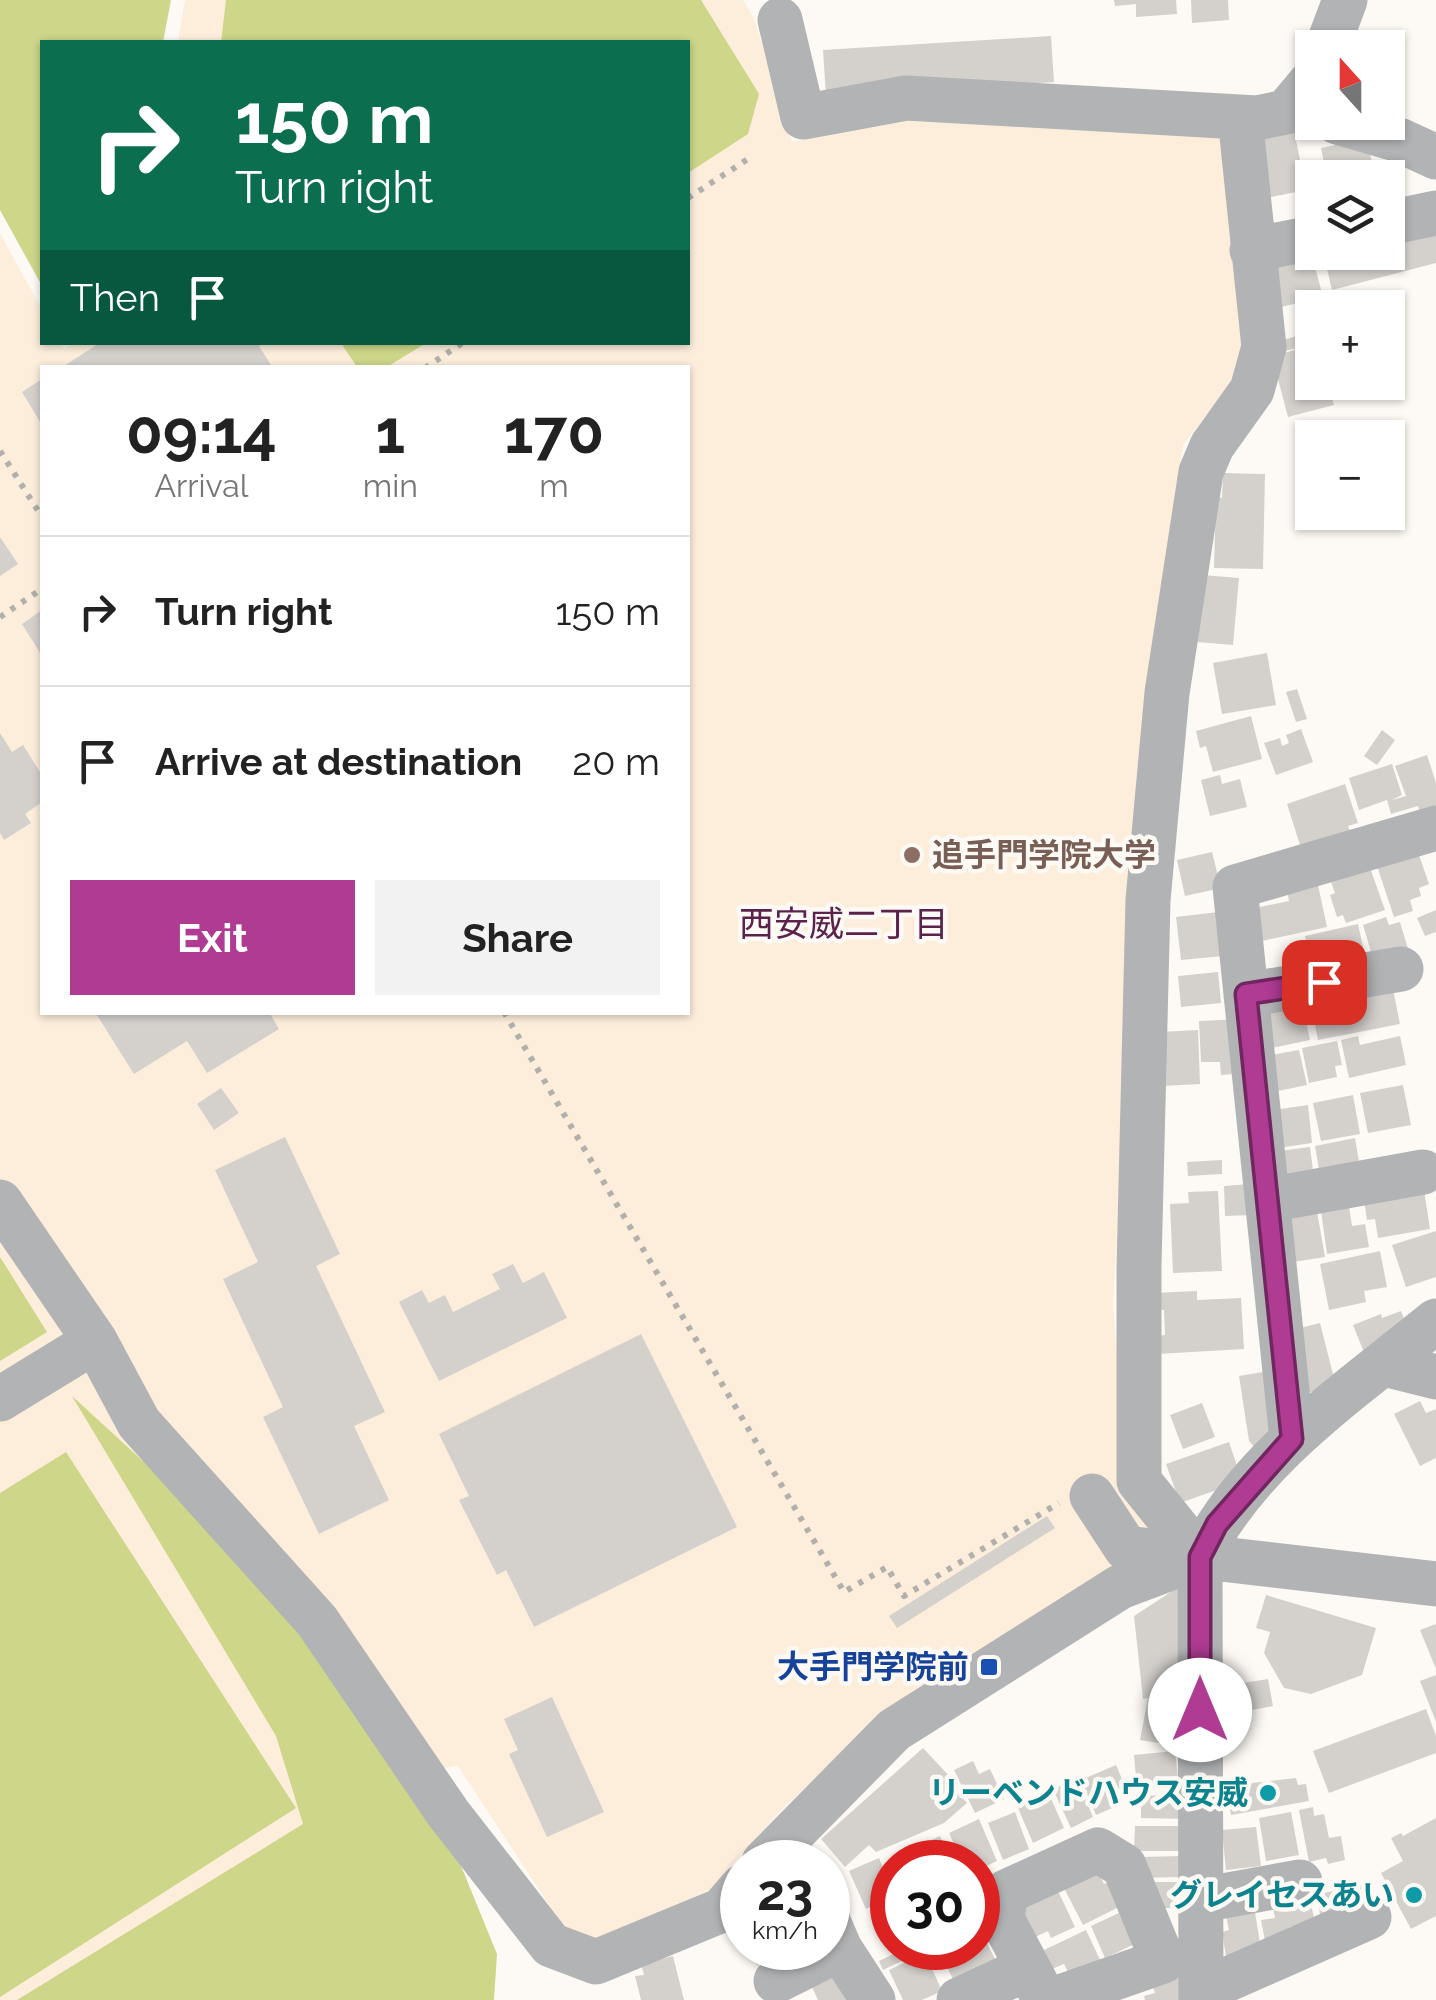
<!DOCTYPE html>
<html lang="en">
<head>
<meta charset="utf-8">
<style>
	body { margin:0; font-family:Raleway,"Noto Sans JP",sans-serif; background:#f2f2f2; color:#222; height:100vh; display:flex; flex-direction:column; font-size:38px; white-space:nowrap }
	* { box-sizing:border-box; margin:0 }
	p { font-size:32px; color:#767676 }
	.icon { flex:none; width:55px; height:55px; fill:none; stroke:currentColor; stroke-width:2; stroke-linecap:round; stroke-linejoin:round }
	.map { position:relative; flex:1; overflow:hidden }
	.side { position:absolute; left:40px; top:365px; width:650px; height:650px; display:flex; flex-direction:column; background:#fff; border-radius:0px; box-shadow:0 2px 8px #0004 }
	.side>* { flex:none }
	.hud { position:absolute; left:40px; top:40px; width:650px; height:305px; border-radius:0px; box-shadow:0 2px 8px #0004; background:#0b6e4f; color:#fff; overflow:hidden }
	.needle { width:65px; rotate:339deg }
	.buttons { position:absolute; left:1295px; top:30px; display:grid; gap:20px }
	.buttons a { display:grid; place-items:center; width:110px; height:110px; border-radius:0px; background:#fff; box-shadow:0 2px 8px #0004; font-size:50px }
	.speed { position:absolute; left:720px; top:1840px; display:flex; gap:20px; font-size:50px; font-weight:700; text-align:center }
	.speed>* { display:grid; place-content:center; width:130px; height:130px; border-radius:50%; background:#fff; box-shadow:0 2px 8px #0004; line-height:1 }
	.speed small { font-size:25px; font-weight:400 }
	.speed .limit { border:15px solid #d22; background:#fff; color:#111 }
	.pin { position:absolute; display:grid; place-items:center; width:85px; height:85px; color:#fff; margin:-42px; border-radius:20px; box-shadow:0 5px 15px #0006 }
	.me { position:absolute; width:110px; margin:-55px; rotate:0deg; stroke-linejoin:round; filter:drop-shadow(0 0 8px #0008) }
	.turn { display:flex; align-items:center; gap:35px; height:210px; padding:0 30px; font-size:45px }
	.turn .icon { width:130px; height:130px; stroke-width:2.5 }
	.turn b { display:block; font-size:70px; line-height:85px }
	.then { display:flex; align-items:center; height:95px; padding:0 30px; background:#0003; gap:20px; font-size:38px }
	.eta { display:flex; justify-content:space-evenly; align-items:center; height:170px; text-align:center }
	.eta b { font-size:60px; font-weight:700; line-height:70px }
	.primary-button { display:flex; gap:20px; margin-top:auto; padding:20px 30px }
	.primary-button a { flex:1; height:115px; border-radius:0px; background:#af3b93; color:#fff; font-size:40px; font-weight:700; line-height:115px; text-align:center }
	.primary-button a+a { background:#f2f2f2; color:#222 }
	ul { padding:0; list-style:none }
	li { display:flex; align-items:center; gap:30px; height:150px; padding:0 30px; border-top:2px solid #e0e0e0 }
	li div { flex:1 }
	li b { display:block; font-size:38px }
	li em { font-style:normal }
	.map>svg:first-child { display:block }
	.education { fill:#fceedb; fill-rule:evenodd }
	.green { fill:#cdd689 }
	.building { fill:#d4d1cd }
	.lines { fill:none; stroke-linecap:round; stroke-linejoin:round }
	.path { stroke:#b2b0ac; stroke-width:6; stroke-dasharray:5 8; stroke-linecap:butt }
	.minor { stroke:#b1b3b5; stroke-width:45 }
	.route-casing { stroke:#722660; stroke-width:25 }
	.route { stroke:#af3b93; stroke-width:18 }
	.education-dot { fill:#8d6e63; stroke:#fdfaf5; stroke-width:4 }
	.transit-dot { fill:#1a4fb4; stroke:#fdfaf5; stroke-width:4 }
	.culture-dot { fill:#0f9aa8; stroke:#fdfaf5; stroke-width:4 }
	.labels { text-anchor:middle; stroke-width:9; stroke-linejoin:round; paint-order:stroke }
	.education-label { font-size:32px; font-weight:bold; fill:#785e54; stroke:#fdfaf5; text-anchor:start }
	.transit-label { font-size:32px; font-weight:bold; fill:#164399; stroke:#fdfaf5; text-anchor:end }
	.culture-label { font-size:32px; font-weight:bold; fill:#0d838f; stroke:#fdfaf5; text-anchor:end }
	.neighbourhood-label { font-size:35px; fill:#5b224c; stroke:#fdfaf5 }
</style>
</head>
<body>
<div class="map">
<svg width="1436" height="2000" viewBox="0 0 1436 2000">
	<rect width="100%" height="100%" fill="#fdfaf5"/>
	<path class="education" d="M 185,0 L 743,0 L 754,18 L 792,142 L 900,118 L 1232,129 L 1246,363 L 1183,445 L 1145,697 L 1113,1305 L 1127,1476 L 1148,1529 L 1144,1559 L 883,1715 L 779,1812 L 711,1889 L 589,1945 L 563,1926 L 458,1766 L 419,1772 L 93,2000 L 0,2000 L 0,233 L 42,310 L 42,342 L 60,343 L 64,349 L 75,342 L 688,342 L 688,42 L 178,42 ZM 42,368 L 688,368 L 688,1012 L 42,1012 Z"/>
	<path class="green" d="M 0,0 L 171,0 L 163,42 L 42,42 L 42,286 L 0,210 Z
		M 226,0 L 701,0 L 759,94 L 748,134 L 688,173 L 688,42 L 221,42 Z
		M 341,343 L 426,343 L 387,367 L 357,367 Z
		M 0,1257 L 47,1332 L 0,1361 Z
		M 72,1396 L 279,1586 L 426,1780 L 497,1954 L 494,2000 L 17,2000 L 303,1824 L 276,1736 Z
		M 66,1452 L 296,1808 L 0,1997 L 0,1493 Z"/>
	<path class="building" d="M 1114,0 L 1176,0 L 1177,14 L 1136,17 L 1136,4 L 1115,6 Z
		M 1191,0 L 1228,0 L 1229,20 L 1192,23 Z
		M 1051,36 L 1054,82 L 826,96 L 823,50 Z
		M 1293,125 L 1306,190 L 1262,199 L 1250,135 Z
		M 1367,138 L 1375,178 L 1327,178 L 1321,148 Z
		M 1436,220 L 1436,263 L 1332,290 L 1323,252 L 1388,252 L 1388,232 Z
		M 1310,248 L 1323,297 L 1277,308 L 1265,260 Z
		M 1312,332 L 1312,353 L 1308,355 L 1305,346 L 1269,355 L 1267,344 Z
		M 101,342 L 264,342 L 259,346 L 273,368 L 61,368 Z
		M 1303,348 L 1307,366 L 1312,365 L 1312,382 L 1328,382 L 1334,405 L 1288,417 L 1272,356 Z
		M 42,379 L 42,425 L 22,392 Z
		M 1223,473 L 1265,474 L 1263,569 L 1214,568 L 1216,497 L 1222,498 Z
		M 0,537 L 18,564 L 0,576 Z
		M 1202,575 L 1239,578 L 1233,645 L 1197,642 Z
		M 42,610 L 42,656 L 22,624 Z
		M 1267,653 L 1276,705 L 1222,714 L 1213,663 Z
		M 1297,689 L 1307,719 L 1296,722 L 1286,692 Z
		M 1251,716 L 1262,759 L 1213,772 L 1206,746 L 1200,748 L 1196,731 Z
		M 1301,729 L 1313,762 L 1276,775 L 1264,743 L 1280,738 L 1282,746 L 1289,743 L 1286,735 Z
		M 1382,730 L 1395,740 L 1377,765 L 1364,756 Z
		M 0,733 L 12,752 L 23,745 L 42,775 L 42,802 L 25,814 L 31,823 L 4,840 L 0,833 Z
		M 1427,755 L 1436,783 L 1436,811 L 1421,816 L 1418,806 L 1391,814 L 1387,800 L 1359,810 L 1349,778 L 1392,764 L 1402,795 L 1392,800 L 1406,796 L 1395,766 Z
		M 1220,775 L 1222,784 L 1240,779 L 1247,807 L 1210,816 L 1201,780 Z
		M 1345,784 L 1358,823 L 1348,826 L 1350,831 L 1301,848 L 1287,804 Z
		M 1212,852 L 1221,888 L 1185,896 L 1177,860 Z
		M 1418,852 L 1429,884 L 1419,888 L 1421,896 L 1410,900 L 1413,911 L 1394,917 L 1377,866 Z
		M 1369,865 L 1385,910 L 1346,923 L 1343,915 L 1337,917 L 1330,895 L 1335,893 L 1330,879 Z
		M 1318,885 L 1327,927 L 1262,941 L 1255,908 L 1289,901 L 1287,891 Z
		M 1436,910 L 1436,932 L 1425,936 L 1417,918 Z
		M 1218,912 L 1223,956 L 1181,960 L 1176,917 Z
		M 1386,917 L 1389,925 L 1400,922 L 1409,952 L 1374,962 L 1363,925 Z
		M 1358,924 L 1367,965 L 1313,977 L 1305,936 Z
		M 1218,972 L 1221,1003 L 1181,1007 L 1178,976 Z
		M 1393,989 L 1400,1024 L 1318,1040 L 1310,999 Z
		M 1302,1003 L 1310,1040 L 1272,1048 L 1264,1012 Z
		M 95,1012 L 269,1012 L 279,1029 L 207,1073 L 187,1041 L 134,1074 Z
		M 1243,1019 L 1246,1073 L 1221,1075 L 1220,1062 L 1201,1062 L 1199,1021 Z
		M 1198,1030 L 1200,1084 L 1163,1086 L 1160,1032 Z
		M 1358,1036 L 1360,1045 L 1400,1036 L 1406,1065 L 1349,1078 L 1341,1040 Z
		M 1337,1041 L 1342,1065 L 1335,1066 L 1337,1077 L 1309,1083 L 1302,1048 Z
		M 1299,1050 L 1307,1085 L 1278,1091 L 1271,1055 Z
		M 1403,1085 L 1411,1125 L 1368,1133 L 1360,1093 Z
		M 221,1088 L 239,1113 L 214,1130 L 197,1104 Z
		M 1353,1095 L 1360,1134 L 1321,1141 L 1313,1103 Z
		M 1308,1105 L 1312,1143 L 1278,1148 L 1273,1110 Z
		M 285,1137 L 340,1254 L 316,1266 L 385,1412 L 354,1426 L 389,1500 L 319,1534 L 263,1417 L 283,1407 L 223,1279 L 258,1262 L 215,1170 Z
		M 1355,1138 L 1361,1174 L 1321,1181 L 1315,1146 Z
		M 1310,1147 L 1315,1186 L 1284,1190 L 1279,1151 Z
		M 1222,1160 L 1222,1174 L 1188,1176 L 1187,1162 Z
		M 1250,1184 L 1252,1215 L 1225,1216 L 1224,1186 Z
		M 1424,1190 L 1430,1229 L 1378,1238 L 1375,1219 L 1367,1220 L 1364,1200 Z
		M 1218,1191 L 1222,1271 L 1173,1273 L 1170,1204 L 1189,1203 L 1188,1192 Z
		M 1316,1206 L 1325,1257 L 1287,1263 L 1278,1212 Z
		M 1349,1206 L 1352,1226 L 1365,1224 L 1369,1247 L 1327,1254 L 1321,1211 Z
		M 1436,1231 L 1436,1277 L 1406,1287 L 1392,1245 Z
		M 1380,1251 L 1387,1287 L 1364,1291 L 1366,1302 L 1329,1310 L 1320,1264 Z
		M 513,1264 L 523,1283 L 544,1272 L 567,1318 L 439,1381 L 399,1302 L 422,1290 L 429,1303 L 445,1295 L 453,1312 L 500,1289 L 492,1274 Z
		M 1197,1291 L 1197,1300 L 1241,1298 L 1244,1349 L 1157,1354 L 1156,1336 L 1165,1335 L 1164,1310 L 1154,1310 L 1153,1293 Z
		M 1401,1311 L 1411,1337 L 1365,1355 L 1353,1325 L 1381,1314 L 1382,1318 Z
		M 1320,1323 L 1336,1386 L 1303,1394 L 1288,1331 Z
		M 641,1334 L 737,1527 L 534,1627 L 506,1570 L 497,1575 L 459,1500 L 469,1496 L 439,1434 Z
		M 1269,1371 L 1281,1448 L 1258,1451 L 1249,1441 L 1239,1376 Z
		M 1420,1401 L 1426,1413 L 1436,1409 L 1436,1458 L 1420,1466 L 1394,1414 Z
		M 1202,1403 L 1215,1437 L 1183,1449 L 1170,1415 Z
		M 1229,1442 L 1242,1481 L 1180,1503 L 1166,1464 Z
		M 1047,1516 L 1055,1528 L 897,1628 L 889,1616 Z
		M 1177,1588 L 1189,1606 L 1191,1690 L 1168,1693 L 1159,1743 L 1140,1740 L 1148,1698 L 1143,1699 L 1134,1616 Z
		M 1266,1595 L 1376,1628 L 1362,1675 L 1311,1694 L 1284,1688 L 1264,1653 L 1270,1632 L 1256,1628 Z
		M 1436,1624 L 1436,1669 L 1420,1630 Z
		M 1436,1675 L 1436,1722 L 1420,1681 Z
		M 1268,1679 L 1273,1706 L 1230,1714 L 1225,1686 Z
		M 552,1697 L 604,1812 L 547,1837 L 509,1754 L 518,1750 L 504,1719 Z
		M 1426,1709 L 1436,1736 L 1436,1753 L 1329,1793 L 1313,1751 Z
		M 923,1748 L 952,1779 L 948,1782 L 967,1803 L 944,1823 L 876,1852 L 869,1845 L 845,1867 L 821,1839 Z
		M 1175,1751 L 1179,1785 L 1137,1789 L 1134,1755 Z
		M 973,1761 L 979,1774 L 990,1769 L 1004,1799 L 975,1813 L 954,1770 Z
		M 1116,1765 L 1125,1786 L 1111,1792 L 1117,1806 L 1096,1815 L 1081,1780 Z
		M 1296,1778 L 1298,1785 L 1306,1784 L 1309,1801 L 1231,1815 L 1226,1786 Z
		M 1077,1779 L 1093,1817 L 1071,1828 L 1053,1789 Z
		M 1169,1790 L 1187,1790 L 1186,1819 L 1141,1818 L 1141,1795 L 1169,1796 Z
		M 1049,1794 L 1064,1828 L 1033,1843 L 1018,1808 Z
		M 1313,1807 L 1314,1816 L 1324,1814 L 1329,1838 L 1341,1836 L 1345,1860 L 1328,1864 L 1326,1858 L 1309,1862 L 1299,1810 Z
		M 1015,1812 L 1029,1849 L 1003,1860 L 988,1823 Z
		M 1291,1812 L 1299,1855 L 1266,1861 L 1259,1818 Z
		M 1436,1818 L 1436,1916 L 1411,1929 L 1381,1873 L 1403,1861 L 1391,1838 L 1401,1833 L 1403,1836 Z
		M 979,1819 L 997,1861 L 978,1870 L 978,1862 L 962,1862 L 949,1833 Z
		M 1135,1826 L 1191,1826 L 1180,1851 L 1134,1851 Z
		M 1256,1827 L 1261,1866 L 1226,1870 L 1222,1830 Z
		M 940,1836 L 951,1862 L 918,1862 L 912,1849 Z
		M 1182,1856 L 1183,1877 L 1140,1878 L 1139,1857 Z
		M 879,1858 L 892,1888 L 892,1897 L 866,1909 L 849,1871 Z
		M 1097,1869 L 1104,1884 L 1111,1881 L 1123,1905 L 1083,1925 L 1063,1886 Z
		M 1350,1878 L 1352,1887 L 1364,1885 L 1368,1904 L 1321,1919 L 1316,1894 L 1341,1890 L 1339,1881 Z
		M 1155,1882 L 1194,1882 L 1194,1908 L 1155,1908 Z
		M 1058,1891 L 1075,1927 L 1051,1938 L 1048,1931 L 1031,1939 L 1018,1910 Z
		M 1309,1896 L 1315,1922 L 1289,1927 L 1291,1936 L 1265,1941 L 1261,1920 L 1275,1918 L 1272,1903 Z
		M 1254,1906 L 1261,1949 L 1226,1956 L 1222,1932 L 1229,1930 L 1225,1911 Z
		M 892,1911 L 892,1950 L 889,1951 L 873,1921 Z
		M 1123,1911 L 1137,1943 L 1105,1958 L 1091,1926 Z
		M 1086,1930 L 1100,1960 L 1069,1974 L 1064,1964 L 1052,1969 L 1044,1950 Z
		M 985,1939 L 1000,1969 L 958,1989 L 943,1959 L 967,1948 L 978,1948 L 978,1943 Z
		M 750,1948 L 787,1948 L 788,1951 L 757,1965 Z
		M 906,1948 L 929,1948 L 883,1970 L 879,1961 Z
		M 925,1953 L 942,1991 L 922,2000 L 903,2000 L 889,1970 Z
		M 673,1956 L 684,2000 L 641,2000 L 635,1976 L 644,1975 L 641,1964 Z
		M 828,1966 L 858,2000 L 818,2000 L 807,1976 Z
		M 1180,1972 L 1190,2000 L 1145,2000 L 1144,1996 L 1155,1993 L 1151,1982 Z"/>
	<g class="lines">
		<path class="path" d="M 688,198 L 748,159
			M 425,368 L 464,342
			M 0,451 L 42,517
			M 0,617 L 42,589
			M 504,1012 L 844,1592 L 887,1567 L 904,1596 L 1059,1503"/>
		<path class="minor" d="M 780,20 L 803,117 L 906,98 L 1257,118 L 1286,112 L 1312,81
			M 1327,48 L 1345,0
			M 1337,122 L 1399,140 L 1436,157
			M 1388,223 L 1436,213
			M 1252,250 L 1312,238
			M 1246,995 L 1401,969
			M 1268,1200 L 1423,1172
			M 0,1202 L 95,1341 L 139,1423 L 317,1621 L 448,1813 L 551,1945 L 596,1962 L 722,1910 L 742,1887
			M 1384,1364 L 1436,1377
			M 0,1399 L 95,1341
			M 1292,1439 L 1235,887 L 1436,828
			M 1092,1496 L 1126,1548 L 1436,1584
			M 1200,1557 L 1139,1481 L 1139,1266 L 1148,900 L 1167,693 L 1201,472 L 1212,446 L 1252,390 L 1264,347 L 1240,117
			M 764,1862 L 894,1730 L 1120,1587 L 1200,1557
			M 1201,1900 L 1300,1882
			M 828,1921 L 840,1949 L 873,2000
			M 776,1981 L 840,1949
			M 1201,1991 L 1369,1917
			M 959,2000 L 1026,1969
			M 1045,2000 L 1002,1919 L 1006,1892 L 1098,1850 L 1124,1866 L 1163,1961 L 1052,2000
			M 1201,2000 L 1200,1557 C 1250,1457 1352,1390 1436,1321"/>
	</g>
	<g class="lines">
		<g class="route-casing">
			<path id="route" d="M 1200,1710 L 1200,1557 L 1217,1524 L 1292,1439 L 1246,994 L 1324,982"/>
		</g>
		<use href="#route" class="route"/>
	</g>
	<circle class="education-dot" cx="912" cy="855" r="10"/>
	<rect class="transit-dot" x="979" y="1657" width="20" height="20" rx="5"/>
	<g class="culture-dot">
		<circle cx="1268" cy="1793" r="10"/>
		<circle cx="1414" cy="1895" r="10"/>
	</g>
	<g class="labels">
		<g class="education-label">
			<text x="932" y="866">追手門学院大学</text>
		</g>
		<g class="transit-label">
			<text x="969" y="1678">大手門学院前</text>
		</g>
		<g class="culture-label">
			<text x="1248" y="1804">リーベンドハウス安威</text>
			<text x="1394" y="1906">グレイセスあい</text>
		</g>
		<g class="neighbourhood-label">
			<text x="844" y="936">西安威二丁目</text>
		</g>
	</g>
</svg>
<div class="buttons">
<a><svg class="needle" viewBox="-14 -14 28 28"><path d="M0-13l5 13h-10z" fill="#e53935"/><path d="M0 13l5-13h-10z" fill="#767676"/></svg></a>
<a><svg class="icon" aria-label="layers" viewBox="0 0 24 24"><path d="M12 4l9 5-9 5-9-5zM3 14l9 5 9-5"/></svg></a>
<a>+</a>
<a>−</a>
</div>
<div class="speed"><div>23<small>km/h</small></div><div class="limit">30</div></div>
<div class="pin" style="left:1324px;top:982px;background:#d93025"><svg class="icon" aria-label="arrive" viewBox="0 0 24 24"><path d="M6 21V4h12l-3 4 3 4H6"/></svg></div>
<svg class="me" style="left:1200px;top:1710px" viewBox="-20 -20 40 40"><circle r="19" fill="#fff"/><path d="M0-13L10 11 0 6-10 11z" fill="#af3b93"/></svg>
<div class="hud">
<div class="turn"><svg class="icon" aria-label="right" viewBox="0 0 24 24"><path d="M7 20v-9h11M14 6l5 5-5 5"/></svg><div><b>150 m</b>Turn right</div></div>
<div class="then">Then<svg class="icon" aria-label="arrive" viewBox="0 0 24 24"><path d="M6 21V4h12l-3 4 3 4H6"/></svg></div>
</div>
<section class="side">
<div class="eta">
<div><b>09:14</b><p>Arrival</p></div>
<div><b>1</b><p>min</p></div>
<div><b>170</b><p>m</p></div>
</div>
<ul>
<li><svg class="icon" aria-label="right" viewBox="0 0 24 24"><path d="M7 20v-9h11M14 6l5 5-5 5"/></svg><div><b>Turn right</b></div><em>150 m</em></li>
<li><svg class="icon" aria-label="arrive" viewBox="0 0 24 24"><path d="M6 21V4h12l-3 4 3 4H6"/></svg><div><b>Arrive at destination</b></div><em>20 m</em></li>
</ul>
<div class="primary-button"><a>Exit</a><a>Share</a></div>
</section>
</div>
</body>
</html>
